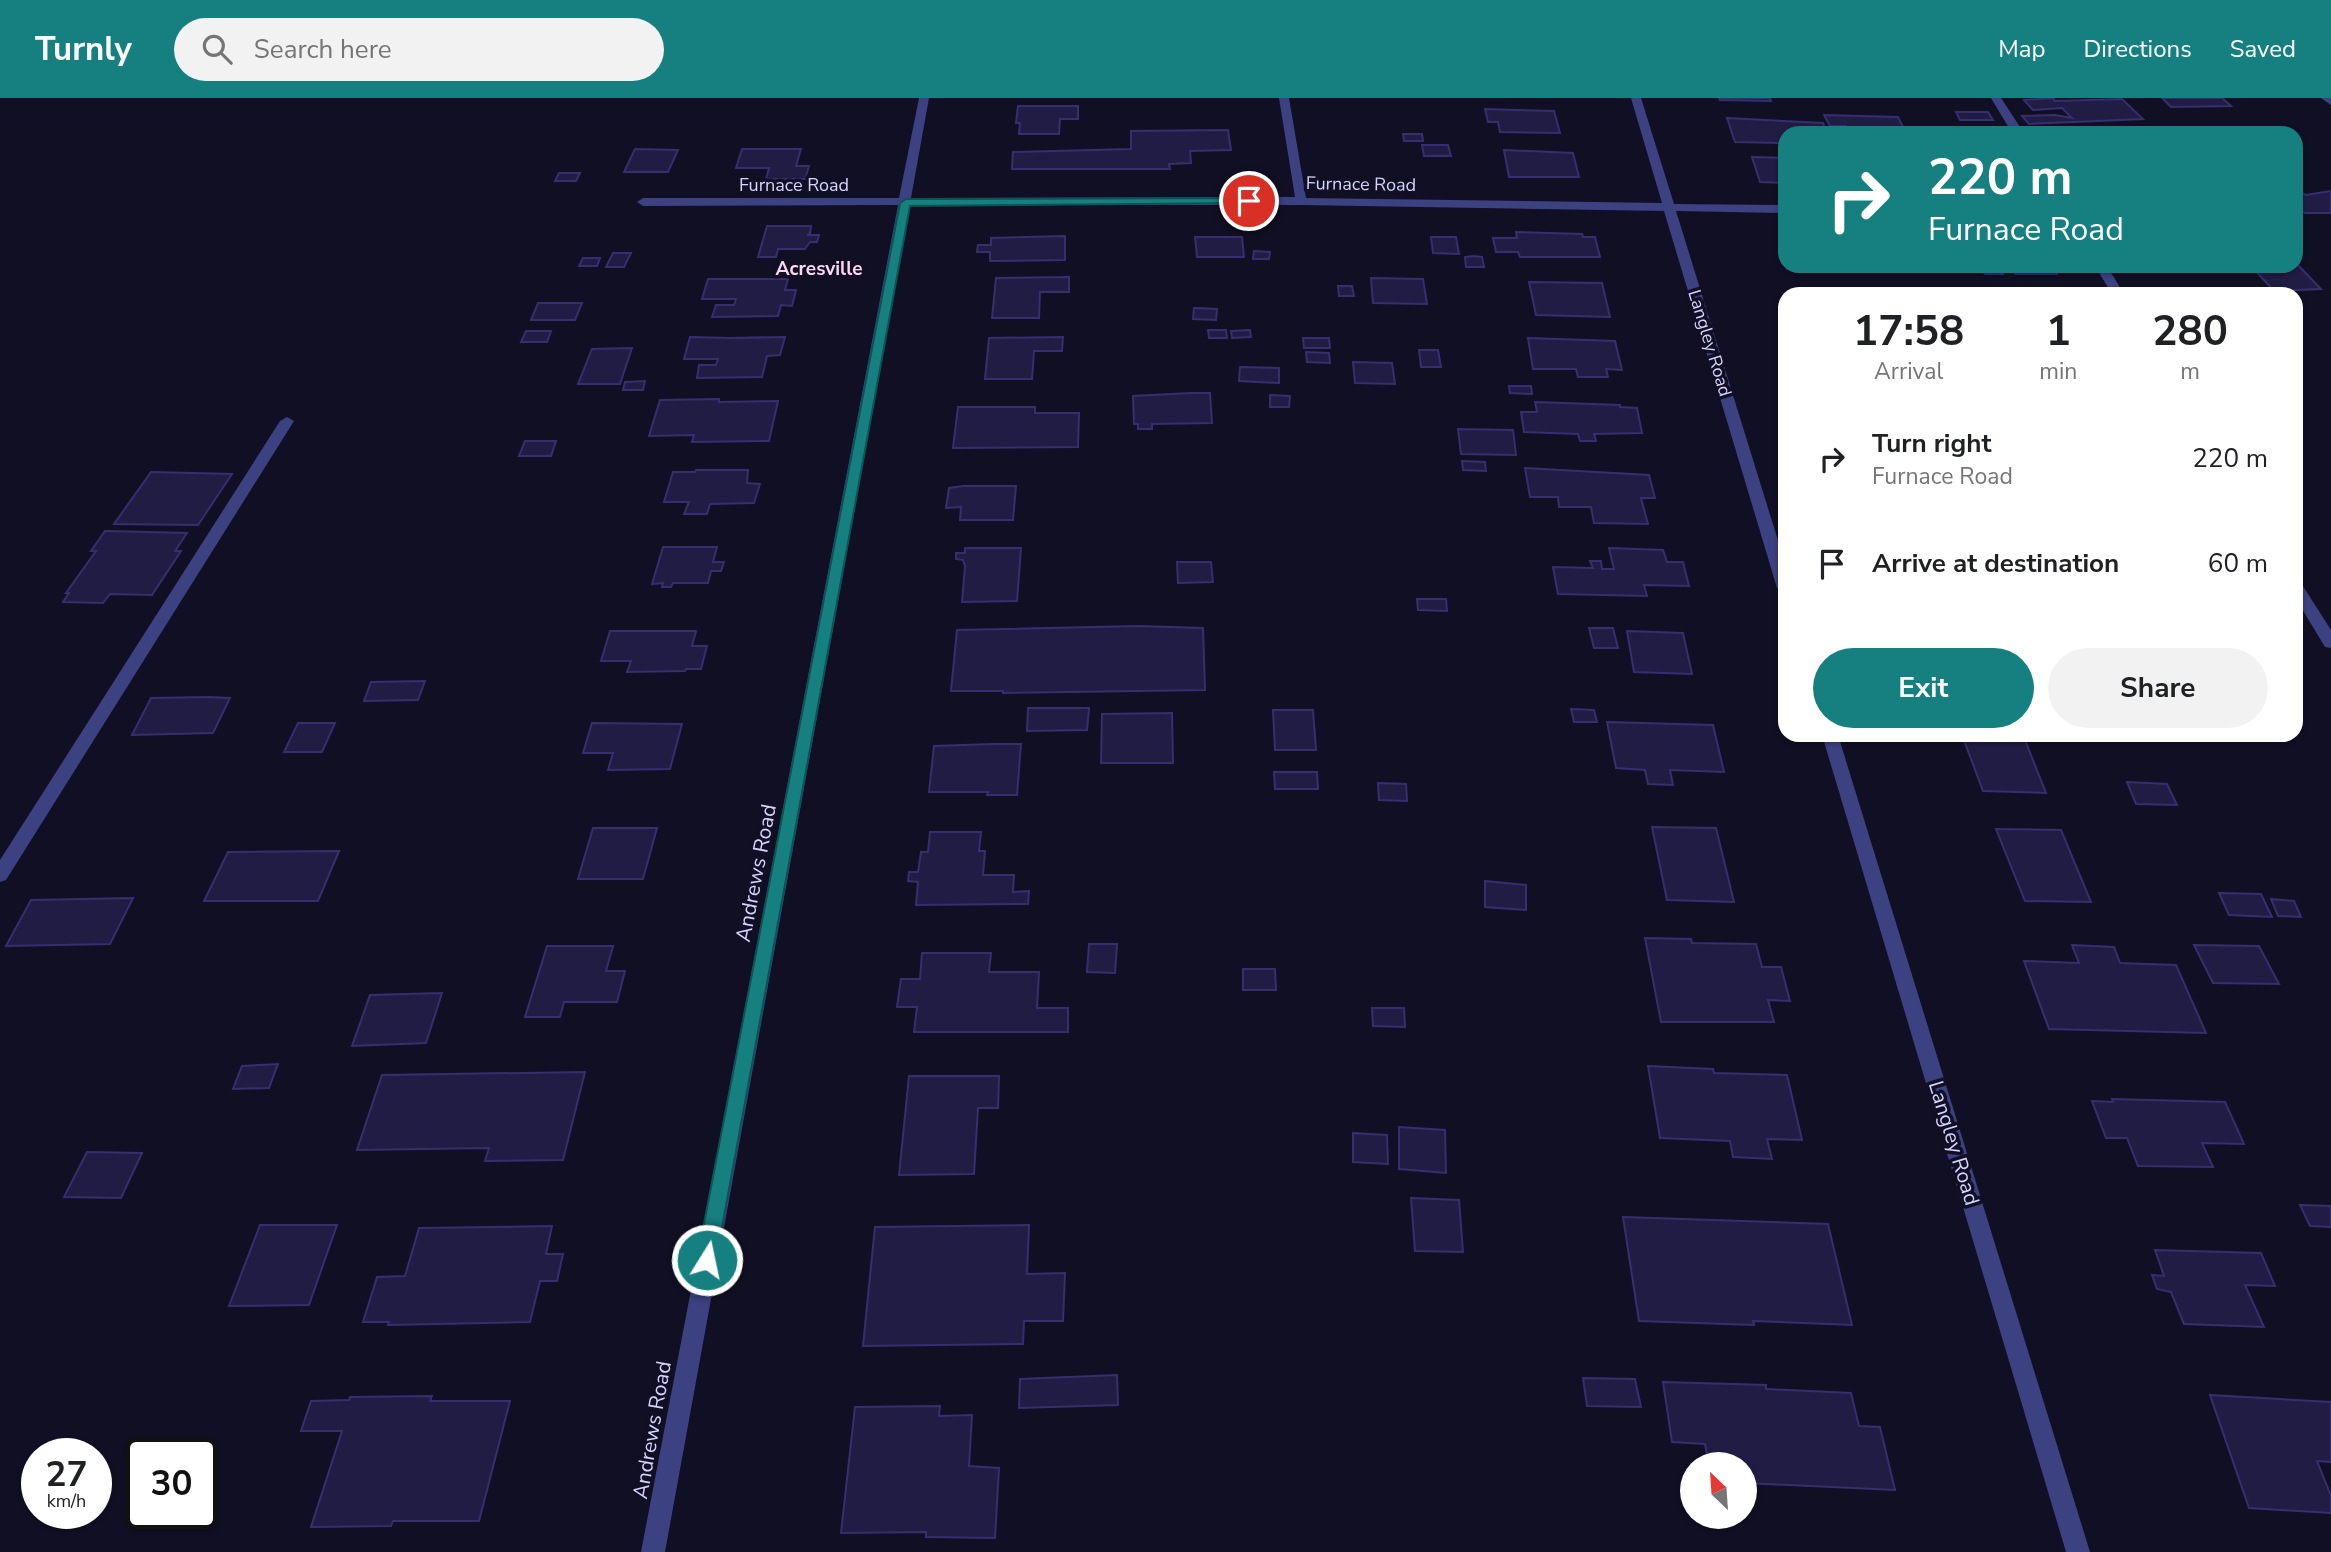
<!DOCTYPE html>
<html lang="en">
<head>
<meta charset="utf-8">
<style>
	body { margin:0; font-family:"Nunito Sans",sans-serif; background:#f2f2f2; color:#202124; height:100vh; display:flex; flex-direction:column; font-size:26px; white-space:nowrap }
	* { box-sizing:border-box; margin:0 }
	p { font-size:23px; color:#757577 }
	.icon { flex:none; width:38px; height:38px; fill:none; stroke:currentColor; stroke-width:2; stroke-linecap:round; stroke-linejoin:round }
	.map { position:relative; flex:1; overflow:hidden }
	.panel { position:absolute; left:1778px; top:189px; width:525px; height:455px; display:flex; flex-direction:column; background:#fff; border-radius:21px; box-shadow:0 2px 5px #0004 }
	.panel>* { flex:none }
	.top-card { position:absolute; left:1778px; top:28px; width:525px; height:147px; border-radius:21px; box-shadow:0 2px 5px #0004; background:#168081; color:#fff; overflow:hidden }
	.needle { width:46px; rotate:335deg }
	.tools { position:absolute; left:1680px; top:1354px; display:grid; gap:14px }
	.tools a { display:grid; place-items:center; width:77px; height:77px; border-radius:50%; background:#fff; box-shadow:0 2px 5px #0004; font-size:35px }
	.speed { position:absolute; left:21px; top:1340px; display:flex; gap:14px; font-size:35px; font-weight:700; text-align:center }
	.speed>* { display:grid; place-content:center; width:91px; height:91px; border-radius:50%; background:#fff; box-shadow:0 2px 5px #0004; line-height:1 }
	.speed small { font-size:18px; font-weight:400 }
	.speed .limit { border:4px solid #111; border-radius:10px; background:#fff; color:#111 }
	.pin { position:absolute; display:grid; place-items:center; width:60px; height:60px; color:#fff; margin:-30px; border:4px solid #fff; border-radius:50%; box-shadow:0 2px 7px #0007 }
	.me { position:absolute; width:77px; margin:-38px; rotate:10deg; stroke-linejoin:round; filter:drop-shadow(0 0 5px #0008) }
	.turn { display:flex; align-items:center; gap:24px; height:147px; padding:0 35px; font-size:32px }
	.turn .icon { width:91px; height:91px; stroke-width:2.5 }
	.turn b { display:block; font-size:49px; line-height:60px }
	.eta { display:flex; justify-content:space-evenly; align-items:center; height:119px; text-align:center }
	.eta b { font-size:42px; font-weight:700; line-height:49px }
	.action { display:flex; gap:14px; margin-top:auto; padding:14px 35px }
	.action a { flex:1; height:80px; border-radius:42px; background:#168081; color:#fff; font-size:28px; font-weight:700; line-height:80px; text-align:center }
	.action a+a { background:#f2f2f2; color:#202124 }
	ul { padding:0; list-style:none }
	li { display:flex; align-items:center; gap:21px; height:105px; padding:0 35px }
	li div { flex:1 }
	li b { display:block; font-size:26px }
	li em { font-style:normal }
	header { display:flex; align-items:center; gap:42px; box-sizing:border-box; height:98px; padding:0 35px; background:#168081; color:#fff }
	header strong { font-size:33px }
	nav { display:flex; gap:38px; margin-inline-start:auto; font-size:24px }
	.search { width:490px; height:63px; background:#f2f2f2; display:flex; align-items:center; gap:18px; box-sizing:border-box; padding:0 24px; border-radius:38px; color:#757577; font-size:26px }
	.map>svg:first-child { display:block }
	.building { fill:#201c44; stroke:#352f6f; stroke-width:2 }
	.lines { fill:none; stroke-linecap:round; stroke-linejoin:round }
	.minor { fill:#3c4181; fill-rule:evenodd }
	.route { fill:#168081; stroke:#0e5354; stroke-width:2 }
	.labels { text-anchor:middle; stroke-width:7; stroke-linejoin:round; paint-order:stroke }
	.far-street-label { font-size:18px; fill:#d4d4fd; stroke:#110f24 }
	.far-neighbourhood-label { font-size:19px; font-weight:bold; fill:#fdd6f4; stroke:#110f24 }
	.street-label { font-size:21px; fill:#d4d4fd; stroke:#110f24 }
</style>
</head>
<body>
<header>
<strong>Turnly</strong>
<div class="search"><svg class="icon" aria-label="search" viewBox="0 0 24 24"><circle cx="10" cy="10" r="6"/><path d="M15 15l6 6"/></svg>Search here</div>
<nav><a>Map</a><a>Directions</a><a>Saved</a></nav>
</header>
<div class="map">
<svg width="2331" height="1454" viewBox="0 0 2331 1454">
	<rect width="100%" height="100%" fill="#110f24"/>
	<path class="building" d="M 1719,0 L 1770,0 L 1771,3 L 1720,2 Z
		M 2053,0 L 2055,3 L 2122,1 L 2143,21 L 2029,26 L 2022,18 L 2055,17 L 2072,20 L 2062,10 L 2033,12 L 2024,2 Z
		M 2162,0 L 2222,0 L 2231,8 L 2171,9 Z
		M 1018,8 L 1078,8 L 1078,21 L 1060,21 L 1059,36 L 1019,36 L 1020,25 L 1016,25 Z
		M 1485,11 L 1554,13 L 1560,35 L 1500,34 L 1498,24 L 1488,24 Z
		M 1956,14 L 1988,14 L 1993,22 L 1960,22 Z
		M 1824,17 L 1898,19 L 1903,29 L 1867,29 L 1870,35 L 1849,35 L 1846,28 L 1830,28 Z
		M 1727,20 L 1823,25 L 1827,35 L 1785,35 L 1785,45 L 1735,44 Z
		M 1228,32 L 1231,52 L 1190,53 L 1191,65 L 1169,66 L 1170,71 L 1012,71 L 1013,54 L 1131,51 L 1131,33 Z
		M 1403,36 L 1422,36 L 1423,43 L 1404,43 Z
		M 1422,47 L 1448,47 L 1451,58 L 1424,58 Z
		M 635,51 L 678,52 L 668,74 L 624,74 Z
		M 801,51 L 796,68 L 809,68 L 805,81 L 766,81 L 769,70 L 736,70 L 742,51 Z
		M 1504,52 L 1573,55 L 1579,79 L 1509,79 Z
		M 1752,59 L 1785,60 L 1785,85 L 1760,84 Z
		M 559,75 L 580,75 L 576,83 L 555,83 Z
		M 2299,93 L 2306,97 L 2331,93 L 2331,115 L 2305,115 L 2296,110 L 2296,94 Z
		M 767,128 L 811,128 L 810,136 L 807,137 L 819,137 L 817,144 L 810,144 L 805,151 L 778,151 L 776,159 L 758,159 Z
		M 1516,134 L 1582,136 L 1583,139 L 1595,139 L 1600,159 L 1520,159 L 1518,154 L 1496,154 L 1493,140 L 1517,140 Z
		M 1065,138 L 1065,162 L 990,163 L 990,154 L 977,154 L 978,147 L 991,147 L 991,140 Z
		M 1195,139 L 1242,139 L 1244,159 L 1197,159 Z
		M 1431,139 L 1456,139 L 1459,156 L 1433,155 Z
		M 1254,153 L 1270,154 L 1269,161 L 1253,161 Z
		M 613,155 L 631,155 L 624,169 L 606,169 Z
		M 1473,158 L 1482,159 L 1484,169 L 1466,169 L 1465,159 Z
		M 583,160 L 600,160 L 597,168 L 579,168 Z
		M 2296,165 L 2321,191 L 2274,193 L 2251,168 L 2296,168 Z
		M 1786,168 L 1860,168 L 1862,172 L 1787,171 Z
		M 1951,168 L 1974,168 L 1977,174 L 1954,174 Z
		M 1980,168 L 1998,168 L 2003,176 L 1985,176 Z
		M 2010,168 L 2052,168 L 2057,176 L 2015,176 Z
		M 1069,179 L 1069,194 L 1040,194 L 1039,220 L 992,220 L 996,180 Z
		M 1371,180 L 1423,181 L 1427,206 L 1373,205 Z
		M 708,181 L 788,181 L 785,192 L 796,192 L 792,208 L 781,207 L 778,218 L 712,219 L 716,207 L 734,207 L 736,201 L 702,201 Z
		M 1529,184 L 1602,185 L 1610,219 L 1536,217 Z
		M 1338,188 L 1352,188 L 1354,198 L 1339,198 Z
		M 538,205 L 582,205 L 575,222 L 531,222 Z
		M 1194,210 L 1217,211 L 1216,222 L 1193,221 Z
		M 1208,232 L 1226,232 L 1227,240 L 1209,240 Z
		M 1250,232 L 1251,239 L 1232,240 L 1231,233 Z
		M 526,233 L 551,233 L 547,244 L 521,244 Z
		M 690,239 L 729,240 L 785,239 L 780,257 L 767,258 L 762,279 L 697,280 L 699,267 L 716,267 L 718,261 L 684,261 Z
		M 1063,239 L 1062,253 L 1034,253 L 1032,281 L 985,281 L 989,240 Z
		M 1303,240 L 1329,240 L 1330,250 L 1304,250 Z
		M 1528,240 L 1615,243 L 1622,272 L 1606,271 L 1608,279 L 1578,279 L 1576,271 L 1533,271 Z
		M 632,250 L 620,286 L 578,286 L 592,251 Z
		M 1419,252 L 1438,252 L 1441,269 L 1421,269 Z
		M 1306,254 L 1329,255 L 1330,265 L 1307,264 Z
		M 1353,264 L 1392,265 L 1395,286 L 1355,285 Z
		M 1240,269 L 1279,270 L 1279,285 L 1239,283 Z
		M 645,283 L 643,292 L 623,292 L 625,284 Z
		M 1509,288 L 1531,288 L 1532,296 L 1510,295 Z
		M 1191,295 L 1210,295 L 1212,325 L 1152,326 L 1152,331 L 1138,331 L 1138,326 L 1134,326 L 1133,298 Z
		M 1270,297 L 1290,298 L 1289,309 L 1270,309 Z
		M 719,301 L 719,304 L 778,303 L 769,343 L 692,344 L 694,337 L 649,338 L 660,302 Z
		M 1535,304 L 1620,307 L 1620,309 L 1637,310 L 1642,335 L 1594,336 L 1596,343 L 1580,343 L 1578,336 L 1524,334 L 1521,314 L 1537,314 Z
		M 958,309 L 1035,309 L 1035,315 L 1079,315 L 1078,349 L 953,350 Z
		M 1458,331 L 1513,332 L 1516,357 L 1461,356 Z
		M 525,343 L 556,343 L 551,358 L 519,358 Z
		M 1462,363 L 1485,364 L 1486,373 L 1463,372 Z
		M 1525,370 L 1649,377 L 1655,400 L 1641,400 L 1648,426 L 1594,425 L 1591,409 L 1559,409 L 1558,399 L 1530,399 Z
		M 696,372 L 748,372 L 747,385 L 760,386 L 754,405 L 710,406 L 707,416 L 684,416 L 689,404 L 664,404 L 673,374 L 695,374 Z
		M 151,374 L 232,376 L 198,427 L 114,426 Z
		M 963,388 L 1016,388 L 1013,422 L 960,422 L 961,409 L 946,410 L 949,390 Z
		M 105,433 L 107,433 L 187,435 L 175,453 L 181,453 L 152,497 L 110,496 L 103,505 L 63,504 L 69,495 L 66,495 L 96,453 L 91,453 Z
		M 663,449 L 717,449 L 713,464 L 724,464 L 721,473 L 711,473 L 708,485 L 673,485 L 671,489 L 662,489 L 663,485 L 652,486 Z
		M 965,450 L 1021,450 L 1017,503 L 962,504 L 965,468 L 963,462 L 956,461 L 956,455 L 965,455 Z
		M 1609,450 L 1663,452 L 1667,464 L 1683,464 L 1689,488 L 1644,487 L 1647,498 L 1558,496 L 1553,469 L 1593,470 L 1590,463 L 1601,463 L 1602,471 L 1614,471 Z
		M 1177,464 L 1211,464 L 1213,484 L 1178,485 Z
		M 1417,501 L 1446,501 L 1447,513 L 1418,512 Z
		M 1137,528 L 1203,530 L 1205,592 L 1003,595 L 1003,593 L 951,593 L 957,532 Z
		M 1589,530 L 1613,530 L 1618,550 L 1594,550 Z
		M 610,533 L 696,533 L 692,548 L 707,548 L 701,571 L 686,571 L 685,573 L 627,574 L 631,563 L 601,563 Z
		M 1627,533 L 1683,535 L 1692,576 L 1634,574 Z
		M 425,583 L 418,602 L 364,603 L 371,584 Z
		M 208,599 L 230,600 L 213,635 L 132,637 L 151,600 Z
		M 1028,610 L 1089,610 L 1087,632 L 1027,633 Z
		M 1571,611 L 1594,612 L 1597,624 L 1574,624 Z
		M 1273,612 L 1313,612 L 1316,652 L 1275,652 Z
		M 1172,615 L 1173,665 L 1101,665 L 1102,616 Z
		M 1607,624 L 1713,627 L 1724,674 L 1670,672 L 1673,687 L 1648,686 L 1645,672 L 1616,670 Z
		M 298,625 L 335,625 L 322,654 L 284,654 Z
		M 592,625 L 682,626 L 670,671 L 608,672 L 613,655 L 583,655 Z
		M 1962,637 L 2023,637 L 2046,695 L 1983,693 Z
		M 993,646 L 1021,646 L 1017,697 L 987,697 L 988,694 L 929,694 L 934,648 Z
		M 1274,674 L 1317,674 L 1318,691 L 1275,691 Z
		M 2127,684 L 2167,686 L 2177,707 L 2136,706 Z
		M 1378,685 L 1406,686 L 1407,703 L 1379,702 Z
		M 1652,729 L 1716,730 L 1734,804 L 1667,802 Z
		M 593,730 L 657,730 L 643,781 L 578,781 Z
		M 1996,731 L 2061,732 L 2091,804 L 2025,803 Z
		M 930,734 L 981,734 L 979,753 L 985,753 L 983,777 L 1014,777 L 1013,794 L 1029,793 L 1028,806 L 916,807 L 918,784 L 908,783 L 909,774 L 918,774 L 921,754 L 928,754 Z
		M 339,753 L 318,803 L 204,803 L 228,754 Z
		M 1485,783 L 1526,787 L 1526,812 L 1485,809 Z
		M 2219,795 L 2261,796 L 2272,819 L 2229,817 Z
		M 133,800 L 110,846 L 6,848 L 31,802 Z
		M 2271,801 L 2294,803 L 2301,819 L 2278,818 Z
		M 1645,840 L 1691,841 L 1692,845 L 1756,846 L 1762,869 L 1781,869 L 1790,903 L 1768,902 L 1774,924 L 1661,924 Z
		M 1089,846 L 1117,846 L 1115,875 L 1087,874 Z
		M 2072,847 L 2114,849 L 2120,865 L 2176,867 L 2206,935 L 2049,931 L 2024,863 L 2079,865 Z
		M 2194,847 L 2259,848 L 2279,886 L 2213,885 Z
		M 547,848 L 613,848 L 606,873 L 625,873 L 617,904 L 564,904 L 560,919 L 525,919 Z
		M 922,855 L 991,855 L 989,874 L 1039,874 L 1037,910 L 1068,910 L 1068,934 L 914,934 L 917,909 L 897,909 L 901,881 L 920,881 Z
		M 1243,871 L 1275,871 L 1276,892 L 1243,892 Z
		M 442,895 L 426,945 L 352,948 L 370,897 Z
		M 1372,910 L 1404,910 L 1405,929 L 1373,928 Z
		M 278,966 L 269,990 L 233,991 L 242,968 Z
		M 1648,968 L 1713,971 L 1714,975 L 1787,977 L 1802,1042 L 1767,1041 L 1772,1061 L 1733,1059 L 1730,1043 L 1660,1040 Z
		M 585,974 L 563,1062 L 485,1063 L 489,1050 L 357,1052 L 382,977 Z
		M 909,978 L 999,978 L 998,1010 L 978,1010 L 974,1076 L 899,1077 Z
		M 2112,1001 L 2225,1004 L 2244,1046 L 2202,1045 L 2213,1069 L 2138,1068 L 2127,1040 L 2106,1040 L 2092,1003 L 2113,1004 Z
		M 1399,1029 L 1445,1032 L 1446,1075 L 1399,1071 Z
		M 1353,1035 L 1387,1037 L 1388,1066 L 1353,1064 Z
		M 87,1054 L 142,1055 L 121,1100 L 64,1099 Z
		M 1411,1100 L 1459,1102 L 1463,1154 L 1415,1153 Z
		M 2300,1107 L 2331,1108 L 2331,1129 L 2310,1128 Z
		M 1623,1119 L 1828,1126 L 1852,1227 L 1753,1223 L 1754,1227 L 1639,1223 Z
		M 260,1127 L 337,1127 L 309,1207 L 229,1208 Z
		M 1029,1127 L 1027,1176 L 1065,1175 L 1063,1223 L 1024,1223 L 1023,1246 L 863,1248 L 875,1129 Z
		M 552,1128 L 546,1156 L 563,1156 L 557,1183 L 540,1183 L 530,1224 L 388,1227 L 389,1224 L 363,1224 L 377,1179 L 405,1178 L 419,1130 Z
		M 2155,1152 L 2261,1155 L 2275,1188 L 2245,1187 L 2264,1229 L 2184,1226 L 2171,1194 L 2157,1191 L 2152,1177 L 2164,1178 Z
		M 1117,1277 L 1118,1307 L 1019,1310 L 1020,1281 Z
		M 1583,1280 L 1635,1281 L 1641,1309 L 1587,1308 Z
		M 1663,1284 L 1766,1287 L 1766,1291 L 1851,1295 L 1859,1328 L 1880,1329 L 1895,1392 L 1745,1385 L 1745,1367 L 1709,1367 L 1705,1346 L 1672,1344 Z
		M 2210,1297 L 2331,1304 L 2331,1364 L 2317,1363 L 2331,1398 L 2331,1415 L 2249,1410 Z
		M 432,1298 L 430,1303 L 510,1303 L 479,1423 L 393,1423 L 391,1428 L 311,1429 L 342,1333 L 301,1333 L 311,1303 L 349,1302 L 350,1299 Z
		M 940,1308 L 939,1318 L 972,1317 L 969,1368 L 999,1370 L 995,1440 L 926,1439 L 926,1434 L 841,1435 L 855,1309 Z"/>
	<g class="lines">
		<path class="minor" d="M 919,0 L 929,0 L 911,100 L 1295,99 L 1279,0 L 1289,0 L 1306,100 L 1662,105 L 1631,0 L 1641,0 L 1674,106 L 1785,107 L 1785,115 L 1676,113 L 1785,465 L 1785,495 L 1777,490 L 1664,113 L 1301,107 L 910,107 L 665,1454 L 641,1454 L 898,107 L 643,108 L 637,104 L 643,100 L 899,100 Z
			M 1991,0 L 2001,0 L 2024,35 L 2012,35 Z
			M 2321,0 L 2331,0 L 2331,7 Z
			M 2095,168 L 2107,168 L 2124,196 L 2112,196 Z
			M 287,319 L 294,323 L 6,782 L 0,784 L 0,762 L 280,323 Z
			M 2296,483 L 2301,485 L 2331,532 L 2331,550 L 2325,549 L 2296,501 Z
			M 1822,637 L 1838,637 L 2090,1454 L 2066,1454 Z"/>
	</g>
	<path class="route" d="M 1249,100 L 1254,103 L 1252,105 L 910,108 L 716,1162 L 714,1168 L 707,1171 L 700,1168 L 697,1162 L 900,105 L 906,101 Z"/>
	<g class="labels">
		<g class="far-street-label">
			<text transform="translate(1361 86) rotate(1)" y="6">Furnace Road</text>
			<text x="794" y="93">Furnace Road</text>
			<text transform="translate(1710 245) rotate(73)" y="6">Langley Road</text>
		</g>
		<g class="far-neighbourhood-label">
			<text x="819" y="177">Acresville</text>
		</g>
		<g class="street-label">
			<text transform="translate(756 775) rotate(-79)" y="7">Andrews Road</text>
			<text transform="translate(1954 1045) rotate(73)" y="7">Langley Road</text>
			<text transform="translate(652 1332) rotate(-80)" y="7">Andrews Road</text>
		</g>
	</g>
</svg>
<div class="tools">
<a><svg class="needle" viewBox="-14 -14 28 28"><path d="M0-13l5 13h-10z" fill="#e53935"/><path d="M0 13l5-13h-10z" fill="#757577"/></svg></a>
</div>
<div class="speed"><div>27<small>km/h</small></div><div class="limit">30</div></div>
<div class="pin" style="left:1249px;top:103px;background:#d93025"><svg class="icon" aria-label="arrive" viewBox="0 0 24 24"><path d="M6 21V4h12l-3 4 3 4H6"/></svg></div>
<svg class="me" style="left:707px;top:1162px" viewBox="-20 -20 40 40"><circle r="17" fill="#168081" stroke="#fff" stroke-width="3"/><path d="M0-11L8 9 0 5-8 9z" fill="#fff"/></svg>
<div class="top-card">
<div class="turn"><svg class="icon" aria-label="right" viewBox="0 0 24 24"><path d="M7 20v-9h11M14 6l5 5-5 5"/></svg><div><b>220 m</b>Furnace Road</div></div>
</div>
<section class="panel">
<div class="eta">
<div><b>17:58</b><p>Arrival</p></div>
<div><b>1</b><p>min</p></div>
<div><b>280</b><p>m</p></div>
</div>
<ul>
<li><svg class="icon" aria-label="right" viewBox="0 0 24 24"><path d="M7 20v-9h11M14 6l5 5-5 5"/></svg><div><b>Turn right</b><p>Furnace Road</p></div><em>220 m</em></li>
<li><svg class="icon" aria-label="arrive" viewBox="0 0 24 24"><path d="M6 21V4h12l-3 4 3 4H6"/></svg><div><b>Arrive at destination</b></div><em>60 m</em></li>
</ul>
<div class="action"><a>Exit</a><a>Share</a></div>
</section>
</div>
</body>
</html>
